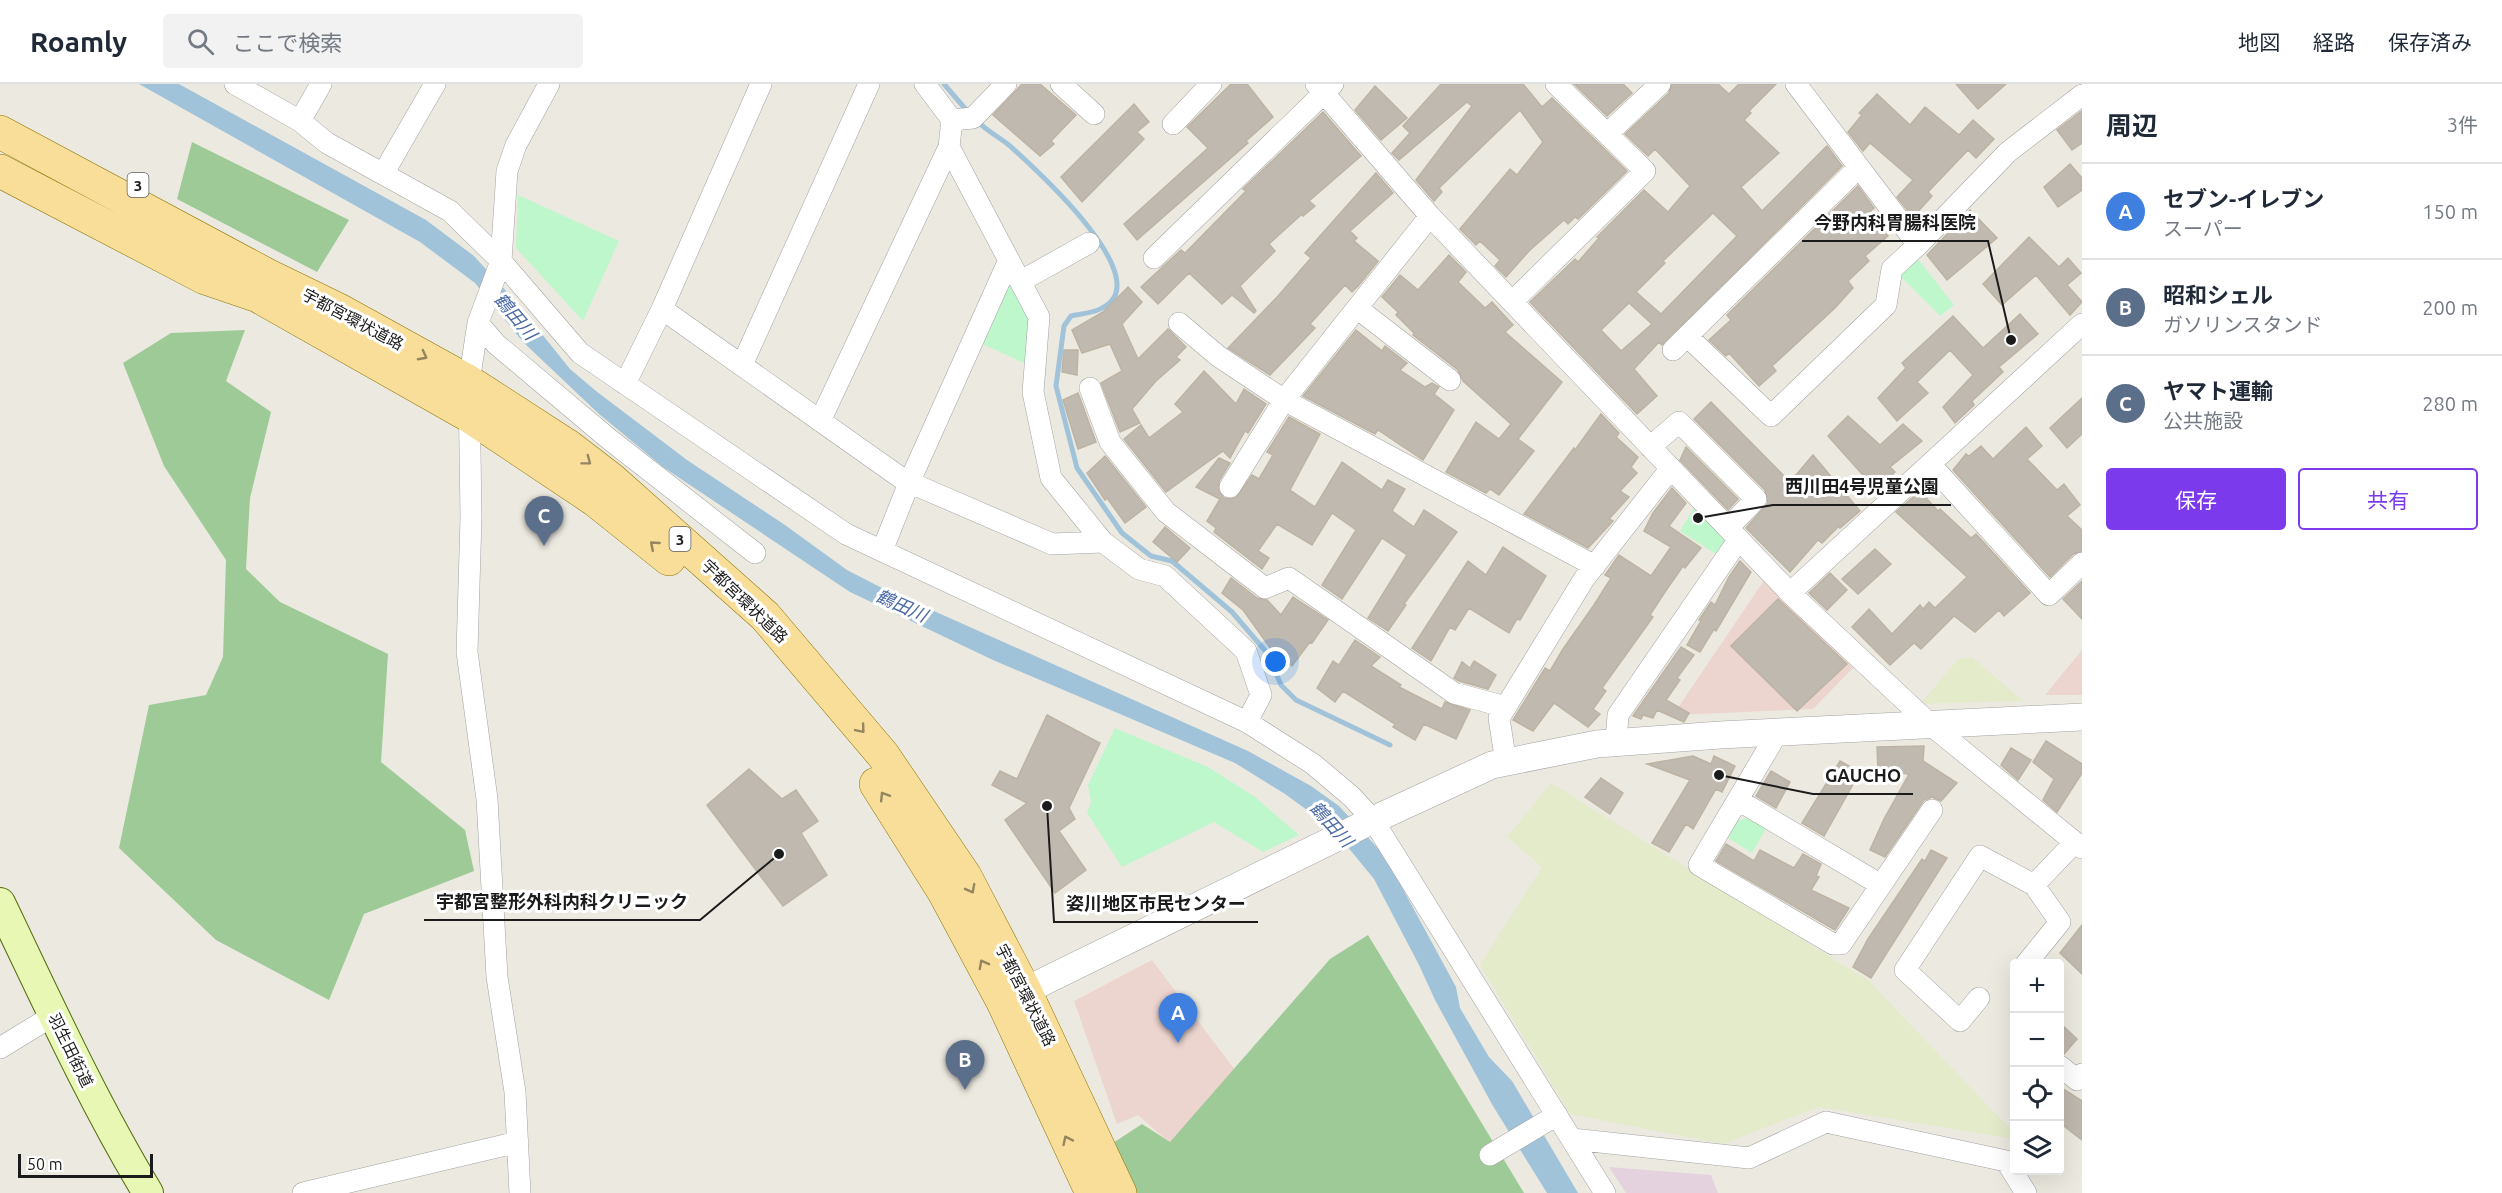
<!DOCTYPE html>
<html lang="ja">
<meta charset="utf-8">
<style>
body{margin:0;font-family:Ubuntu,"Noto Sans JP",sans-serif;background:#f2f2f3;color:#1f2937}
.controls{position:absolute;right:18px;bottom:18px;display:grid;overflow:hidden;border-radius:6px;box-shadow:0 6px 24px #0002}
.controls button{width:54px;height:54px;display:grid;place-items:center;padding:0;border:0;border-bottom:2px solid #e0e1e3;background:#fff;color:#1f2937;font:30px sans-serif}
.scale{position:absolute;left:18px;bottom:15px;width:135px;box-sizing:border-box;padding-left:6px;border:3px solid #1b1b1b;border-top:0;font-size:16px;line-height:21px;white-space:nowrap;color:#1b1b1b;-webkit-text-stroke:4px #fff;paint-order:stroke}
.you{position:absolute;left:1276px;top:578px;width:21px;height:21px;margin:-15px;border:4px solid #fff;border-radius:50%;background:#1a73e8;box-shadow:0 0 0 9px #1a73e833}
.badge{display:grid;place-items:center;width:39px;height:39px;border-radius:50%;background:#7c3aed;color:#fff;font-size:20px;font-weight:700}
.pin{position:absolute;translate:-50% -50px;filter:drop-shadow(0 2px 3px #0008)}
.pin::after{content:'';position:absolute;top:32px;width:21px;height:18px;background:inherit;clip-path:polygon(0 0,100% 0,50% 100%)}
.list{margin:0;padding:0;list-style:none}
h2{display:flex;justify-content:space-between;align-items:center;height:78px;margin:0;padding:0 24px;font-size:26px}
h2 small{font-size:20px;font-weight:400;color:#747a83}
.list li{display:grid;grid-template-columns:39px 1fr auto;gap:18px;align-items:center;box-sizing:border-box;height:96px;padding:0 24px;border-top:2px solid #e0e1e3}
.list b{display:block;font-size:22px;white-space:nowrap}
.list p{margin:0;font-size:20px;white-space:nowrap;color:#747a83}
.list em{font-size:20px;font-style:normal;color:#747a83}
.actions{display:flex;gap:12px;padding:18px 24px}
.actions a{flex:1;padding:14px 0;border:2px solid #7c3aed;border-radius:6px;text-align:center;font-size:21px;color:#7c3aed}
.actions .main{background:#7c3aed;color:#fff}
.icon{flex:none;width:33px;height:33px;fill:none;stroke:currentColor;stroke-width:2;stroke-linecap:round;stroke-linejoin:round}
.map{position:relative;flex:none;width:2082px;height:1109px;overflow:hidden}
header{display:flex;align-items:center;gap:36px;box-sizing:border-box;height:84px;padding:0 30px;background:#fff;border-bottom:2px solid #e0e1e3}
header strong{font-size:28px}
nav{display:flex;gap:33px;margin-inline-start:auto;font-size:21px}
.search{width:420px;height:54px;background:#f2f2f3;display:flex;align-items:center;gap:15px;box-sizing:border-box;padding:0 21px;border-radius:6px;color:#747a83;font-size:22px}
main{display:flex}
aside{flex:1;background:#fff}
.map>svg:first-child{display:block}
.commercial{fill:#edd5cf}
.industrial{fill:#e5d2df}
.farmland{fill:#e4ebcb}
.forest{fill:#9dca96}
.park{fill:#bdf7cb}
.water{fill:#a1c3d9}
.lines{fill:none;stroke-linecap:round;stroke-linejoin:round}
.stream{stroke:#a1c3d9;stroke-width:5}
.building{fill:#c0b9b0;stroke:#bdb3a3;stroke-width:1.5;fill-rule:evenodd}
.minor-casing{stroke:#a2a2a2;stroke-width:22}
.tertiary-casing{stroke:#a2a2a2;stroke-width:28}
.secondary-casing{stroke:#516b08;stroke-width:32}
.primary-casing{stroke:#8c7505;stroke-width:34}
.minor{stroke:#fff;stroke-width:21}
.tertiary{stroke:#fff;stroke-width:27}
.secondary{stroke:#e8f7b4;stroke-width:30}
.primary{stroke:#f8de99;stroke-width:33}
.oneway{stroke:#958660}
.labels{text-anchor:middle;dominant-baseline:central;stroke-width:6;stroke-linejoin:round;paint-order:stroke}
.shield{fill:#fff;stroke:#5f5f5f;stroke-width:1.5}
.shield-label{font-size:15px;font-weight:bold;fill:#1b1b1b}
.street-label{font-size:16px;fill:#1b1b1b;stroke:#fff}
.water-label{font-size:18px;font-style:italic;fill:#4b6aa6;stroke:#fff}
.leader{fill:none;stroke:#1b1b1b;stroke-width:2}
.callout-dot{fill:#1b1b1b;stroke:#fff;stroke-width:2}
.callout-label{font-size:18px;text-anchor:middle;font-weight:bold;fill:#1b1b1b;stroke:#fff;stroke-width:6;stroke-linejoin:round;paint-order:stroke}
</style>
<header>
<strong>Roamly</strong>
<div class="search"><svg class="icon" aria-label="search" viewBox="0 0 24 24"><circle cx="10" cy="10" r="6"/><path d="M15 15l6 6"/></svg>ここで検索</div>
<nav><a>地図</a><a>経路</a><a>保存済み</a></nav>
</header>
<main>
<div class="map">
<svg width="2082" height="1109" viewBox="0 0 2082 1109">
<rect width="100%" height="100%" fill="#eceae0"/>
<path class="commercial" d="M1765,495L1853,584L1813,625L1673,631Z
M2082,566V611H2045Z
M1152,876L1235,986L1170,1059L1138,1031L1117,1040L1074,917Z"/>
<path class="industrial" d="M1609,1083L1711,1091L1718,1109H1626Z"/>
<path class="farmland" d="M1972,573L2023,617L1920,620L1958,575Z
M1551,699L1869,897L2014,1049V1055L1818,1023L1723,1060L1570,1030L1480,881L1542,783L1507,753Z"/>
<path class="forest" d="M192,58L349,136L317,188L177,115Z
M245,246L226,297L271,328L250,414L246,485L280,518L388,570L381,678L465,746L474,787L364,830L329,916L216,856L119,764L149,621L206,611L223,573L226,476L164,382L123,279L171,249Z
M1368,851L1524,1109H1137L1113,1059L1142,1040L1170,1058L1330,875Z"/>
<path class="park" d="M518,111L619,157L583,237L516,164Z
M1914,170L1954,221L1940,232L1896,188Z
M1016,201L1036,235L1033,283L978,258L1002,205Z
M1696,421L1724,448L1725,458L1716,470L1680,447Z
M1115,644L1208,683L1255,713L1299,751L1263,768L1214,738L1122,783L1087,729L1091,718L1088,701Z
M1746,734L1766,744L1752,769L1727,753L1734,738Z"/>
<path class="water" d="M139,0H179L426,136L474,172L517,219L570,285L596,307L687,376L785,441L847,486L880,503L1248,667L1311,702L1339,722L1385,772L1456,903L1460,924L1489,973L1512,997L1578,1109H1547L1493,1022L1435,916L1419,881L1374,795L1333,745L1285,710L1235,679L993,576L850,508L663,383L599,330L523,258L475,199L420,158Z"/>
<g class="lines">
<path class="stream" d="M944,0L968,28
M977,37C987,47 999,53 1010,62C1033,83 1160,196 1102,224C1094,229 1080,230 1071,232L1064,242L1056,302L1077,384L1122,449L1151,472L1172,477L1232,528L1268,570L1281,601L1296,616L1390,661"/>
</g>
<path class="building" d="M1022,0H1040L1076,31L1051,57L1054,60L1040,72L993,31Z
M1231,0H1247L1273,33L1246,57L1248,59L1137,156L1124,140L1208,64L1187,43Z
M1441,0H1523L1542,23L1552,14L1627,87L1578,135L1575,133L1568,140L1564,136L1529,167L1506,193L1495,182L1500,176L1480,157L1476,161L1460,145L1510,85L1517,91L1543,58L1520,26L1439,104L1442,108L1434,117L1416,96L1472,22L1467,18L1399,76L1392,69L1410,49L1403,42Z
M1574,0H1623L1632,9L1607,32Z
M1672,0H1718L1729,10L1739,0H1776L1749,27L1751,29L1744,36L1779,69L1741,103L1762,127L1827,62L1842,82L1662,261L1659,258L1634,285L1657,312L1637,330L1530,218L1575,175L1578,178L1599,154L1597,153L1644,106L1668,128L1690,102L1655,65L1648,72L1625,50L1669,9ZM1713,129L1737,152L1661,230L1636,208L1665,179L1663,177ZM1629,219L1652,240L1621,267L1601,246Z
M1956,0H2006L1978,25Z
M1375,2L1407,34L1381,56L1355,26Z
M1877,10L1910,41L1925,23L1959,51L1973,36L1994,55L1976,74L1968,66L1928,108L1932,112L1913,133L1897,113L1913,96L1870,59L1863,67L1848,48L1862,31L1859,29Z
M1134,20L1149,38L1137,48L1144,55L1082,118L1061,93Z
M2082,27V59L2072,66L2057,46Z
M1323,28L1361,72L1309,117L1315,122L1303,132L1302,130L1269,160L1275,167L1240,202L1256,227L1254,229L1232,211L1222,220L1189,189L1158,220L1141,203L1181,166L1185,169L1246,107L1243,105Z
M2070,80L2082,94V106L2058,123L2044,103Z
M1376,89L1393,109L1350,147L1357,154L1354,157L1378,177L1359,201L1352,208L1345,201L1310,240L1315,244L1270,291L1228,264L1278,212L1311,174L1305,169Z
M1858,102L1874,124L1868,129L1888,152L1865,172L1869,177L1848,197L1853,204L1835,224L1772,282L1776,287L1759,302L1729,269L1726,272L1709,256L1731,236L1727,231Z
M1970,126L1997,154L1947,196L1927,171Z
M2029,153L2059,183L2068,174L2081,189L2067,201L2082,218L2070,231L2036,191L2002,221L1983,200Z
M1449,171L1466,188L1458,198L1485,224L1492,218L1513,241L1505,248L1562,298L1518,355L1534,367L1499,411L1490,405L1486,409L1446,388L1476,338L1499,355L1511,340L1463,297L1458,286L1413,251L1414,249L1396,231L1398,228L1382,213L1400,191L1418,206Z
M1128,203L1142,218L1122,240L1138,275L1168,245L1186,263L1176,273L1180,276L1156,297L1132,325L1140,339L1120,348L1101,299L1122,287L1110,260L1082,269L1072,246L1103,228Z
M2020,230L2038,250L1999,283L2003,288L1972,317L1974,321L1955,339L1943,323L1973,291L1950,266L1917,298L1928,309L1897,337L1878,314L1906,284L1902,279L1953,232L1983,264Z
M1356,246L1382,267L1385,262L1407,279L1400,286L1425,303L1432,299L1439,303L1434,310L1454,326L1423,376L1378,346L1375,350L1303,312Z
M1064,266H1078L1077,291L1062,288Z
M1204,287L1236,320L1244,305L1266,320L1248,349L1245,347L1230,374L1223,367L1166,408L1124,355L1141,341L1149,354L1183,328L1175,320Z
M1078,309L1096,358L1078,365L1063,316Z
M2082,314V350L2067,364L2050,344Z
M1711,318L1790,398L1813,371L1860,427L1840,444L1839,442L1822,459L1818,456L1790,488L1746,444L1768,419L1765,406L1694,335Z
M1601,330L1619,349L1616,353L1638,373L1631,383L1637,389L1620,407L1629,413L1609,435L1613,437L1588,464L1524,430L1574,364L1575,366Z
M1848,332L1880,361L1903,340L1922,357L1890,383L1895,388L1885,397L1890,400L1879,409L1828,352Z
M1289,333L1320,350L1290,406L1315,423L1342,378L1382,406L1388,396L1405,405L1392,427L1414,443L1424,426L1457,448L1404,520L1406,521L1388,547L1368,534L1407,471L1382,454L1342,515L1322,501L1356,446L1332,429L1312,461L1277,440L1258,467L1269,474L1262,485L1214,448L1216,444L1207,437L1220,415L1196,403L1219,374L1230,379L1219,397V408L1224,414H1236L1252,391L1259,395L1273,371L1267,368Z
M2026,343L2042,362L2027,375L2057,406L2064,400L2080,421L2067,432L2082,446V467L2073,470L2050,493L1953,386L1966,370L1969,372L1981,362L1993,375Z
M1686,363L1738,415L1728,426L1680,376Z
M1105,372L1146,423L1125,439L1107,414L1105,416L1087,389Z
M1672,404L1686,419L1669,442L1701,464L1685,484L1683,482L1665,508L1650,531L1653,533L1602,604L1606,607L1593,625L1600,630L1588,643L1554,619L1533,647L1513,636L1545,584L1550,587L1563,565L1594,521L1611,494L1605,491L1619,471L1651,492L1671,463L1644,447L1653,429Z
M1920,407L1938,427L1940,425L1971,454L1976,450L2030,509L2004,532L1999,526L1975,548L1954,532L1921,565L1914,559L1890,581L1852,543L1869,525L1892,550L1920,521L1923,525L1929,518L1935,524L1967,493L1896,428Z
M1165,443L1190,464L1177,478L1153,458Z
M1503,463L1546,492L1520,536L1517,535L1509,549L1469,524L1455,546L1450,543L1431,577L1412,564L1468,477L1486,491Z
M1875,465L1891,480L1858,510L1842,495Z
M1740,477L1751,488L1716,547L1714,545L1700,568L1687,561L1701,537L1699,536L1711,518L1715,521L1729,493Z
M1830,489L1847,506L1827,526L1809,509Z
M1231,494L1257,514L1267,516L1281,531L1293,513L1328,536L1312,559L1310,558L1292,582L1271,565L1243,526L1222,509Z
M2082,497V535L2063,515Z
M1778,515L1847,580L1797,627L1731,562Z
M1355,556L1380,573L1371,582L1401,601L1399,603L1442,625L1445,618L1470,626L1456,655L1424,640L1415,656L1393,643L1395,640L1343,607L1335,618L1317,604L1333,577L1339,581Z
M1681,563L1694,571L1677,594L1680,596L1666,616L1689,629L1684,638L1657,626L1653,634L1643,631L1641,635L1633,632Z
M1474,577L1496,591L1488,605L1459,597L1454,594L1462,578L1470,584Z
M1047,631L1100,659L1069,724L1075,735L1059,747L1086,786L1055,809L1005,736L1027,719L992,701L1000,687L1017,695Z
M2046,657L2082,680V689L2057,728L2043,716L2054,695L2033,678Z
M1924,662L1923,677L1957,699L1941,717L1932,713L1924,716L1885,773L1870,766L1884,735L1909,690L1878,687L1877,663Z
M2011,664L2031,676L2018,696L2001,681Z
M1693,672L1711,680L1714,672L1735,682L1722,708L1716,705L1693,745L1686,740L1669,768L1652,759L1690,696L1647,680Z
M1840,677L1860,688L1824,752L1802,739Z
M749,685L782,715L796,706L818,737L801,749L827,791L783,822L707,721Z
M1771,687L1790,698L1776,724L1756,712Z
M1601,694L1623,709L1610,730L1585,713Z
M1726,760L1754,777L1760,766L1794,784L1803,770L1821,780L1816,792L1819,793L1811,806L1849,824L1835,846L1716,777Z
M1931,766L1947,774L1871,894L1853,883L1868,855L1922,775L1925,777Z
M2082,841V890L2060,869Z
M2060,939L2077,955L2064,970H2060Z
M2060,1003L2082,1017V1056L2060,1039Z"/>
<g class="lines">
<g class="minor-casing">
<path id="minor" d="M235,0L300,37L327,59L450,127L501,177L580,269L846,450L1247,638L1313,680L1352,713L1373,736L1605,1109
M1061,0L1094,30
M1316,0L1430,132L1790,509L1932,642L2082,764
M1796,0L1918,161L2008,68L2082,11
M952,36L973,34L1006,0
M300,37L321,0
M1173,40L1211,0
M1607,50L1660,0
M949,63L1039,233L1033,308L1051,394L1103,458L1139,485L1165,492L1246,567L1261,611L1247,638
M383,90L435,0
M1154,174L1333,0
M1021,197L1089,159
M1512,218L1645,87L1556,0
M1357,224L1450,296
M662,225L904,396L1052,460L1103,458
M478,239L496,260L609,355L755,469
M1179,239L1218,272L1284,316L1595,482
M1688,253L1771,332L1886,221L1892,185L1918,161
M1673,266L1859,83
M742,281L869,0
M625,300L662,225L761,0
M1090,304L1110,358L1166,428L1265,504L1289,494L1454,609L1506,623
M820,337L949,63L952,36L925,0
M1650,363L1679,338L1756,415L1728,444
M1930,380L2049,511L2082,479
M1230,403L1284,316L1430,132
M882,467L909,399L1009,176
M1790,509L2082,240
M1778,648L1699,781L1833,860H1841L1932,726
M1616,658L1618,631L1739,455
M1506,679L1499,634L1584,495L1671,384
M1738,716L1881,801
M2026,880L2060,838L2034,801
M1979,914L1960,937L1905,886L1980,772L2034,801L2075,758
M0,964L54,931
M2060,982L2077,996L2082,990
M1572,1055L1749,1074L1826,1038L2006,1077L2026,1109
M1490,1071L1557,1031
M303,1109L518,1058
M520,1109L515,1008L497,893L487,715L467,568L471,434L469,298L478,239L501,177L507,87L516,61L549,0"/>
</g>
<g class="tertiary-casing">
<path id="tertiary" d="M1006,916L1373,736L1492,681L1597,660L1720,651L2082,633"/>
</g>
<g class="secondary-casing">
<path id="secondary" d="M0,819C47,917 92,1016 148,1109"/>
</g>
<g class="primary-casing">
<path id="primary" d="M0,48L267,191L337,225L469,298L568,362L611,395L765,532L883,671L965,792L1025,907L1120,1109
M0,87L205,194L255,211
M235,199L468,331L595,416L669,475
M876,700L944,808L1003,918L1092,1109"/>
</g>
<use href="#minor" class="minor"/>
<use href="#tertiary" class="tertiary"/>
<use href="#secondary" class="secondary"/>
<use href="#primary" class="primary"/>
</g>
<defs><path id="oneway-chevron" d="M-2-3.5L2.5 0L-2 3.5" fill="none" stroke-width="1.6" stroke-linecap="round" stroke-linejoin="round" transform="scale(1.5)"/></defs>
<g class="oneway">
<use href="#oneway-chevron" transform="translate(423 272) rotate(28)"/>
<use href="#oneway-chevron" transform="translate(587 377) rotate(37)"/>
<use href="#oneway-chevron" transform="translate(654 461) rotate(-139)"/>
<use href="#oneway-chevron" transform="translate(861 645) rotate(50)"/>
<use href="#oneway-chevron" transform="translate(884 712) rotate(-122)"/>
<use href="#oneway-chevron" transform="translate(971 805) rotate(62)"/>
<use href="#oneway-chevron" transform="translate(983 880) rotate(-118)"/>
<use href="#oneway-chevron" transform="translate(1067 1056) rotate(-115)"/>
</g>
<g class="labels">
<g class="shield">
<rect x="127.5" y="89" width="21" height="24" rx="4.5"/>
<rect x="669.5" y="443" width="21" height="24" rx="4.5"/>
</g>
<g class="shield-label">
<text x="138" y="101">3</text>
<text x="680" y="455">3</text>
</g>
<g class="street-label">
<text transform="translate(353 235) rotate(28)">宇都宮環状道路</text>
<text transform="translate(745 517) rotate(44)">宇都宮環状道路</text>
<text transform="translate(1026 911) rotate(63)">宇都宮環状道路</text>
<text transform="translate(71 966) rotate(64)">羽生田街道</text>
</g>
<g class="water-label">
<text transform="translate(516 232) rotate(50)">鶴田川</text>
<text transform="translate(902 521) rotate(24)">鶴田川</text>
<text transform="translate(1332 740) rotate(48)">鶴田川</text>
</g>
</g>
<path class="leader" d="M2011 256L1988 157H1802M1698 434L1773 421H1951M1719 691L1813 710H1913M779 770L700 836H424M1047 722L1054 838H1258"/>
<g class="callout-dot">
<circle cx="2011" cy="256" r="6"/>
<circle cx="1698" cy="434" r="6"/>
<circle cx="1719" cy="691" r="6"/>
<circle cx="779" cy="770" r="6"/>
<circle cx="1047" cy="722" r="6"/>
</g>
<g class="callout-label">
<text x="1895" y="145">今野内科胃腸科医院</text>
<text x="1862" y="409">西川田4号児童公園</text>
<text x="1863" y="698">GAUCHO</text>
<text x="562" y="824">宇都宮整形外科内科クリニック</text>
<text x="1156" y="826">姿川地区市民センター</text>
</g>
</svg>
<div class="controls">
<button>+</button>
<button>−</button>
<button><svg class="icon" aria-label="locate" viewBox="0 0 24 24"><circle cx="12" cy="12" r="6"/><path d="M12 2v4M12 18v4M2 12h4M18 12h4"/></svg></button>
<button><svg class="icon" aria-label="layers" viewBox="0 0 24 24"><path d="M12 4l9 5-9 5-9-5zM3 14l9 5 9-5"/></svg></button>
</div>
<div class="scale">50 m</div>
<div class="you"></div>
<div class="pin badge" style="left:1178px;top:959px;background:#3f7fe0">A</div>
<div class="pin badge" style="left:965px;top:1006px;background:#5c6f8a">B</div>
<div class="pin badge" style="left:544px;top:462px;background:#5c6f8a">C</div>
</div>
<aside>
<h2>周辺<small>3件</small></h2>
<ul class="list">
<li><span class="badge" style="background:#3f7fe0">A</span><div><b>セブン-イレブン</b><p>スーパー</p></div><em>150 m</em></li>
<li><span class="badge" style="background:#5c6f8a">B</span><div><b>昭和シェル</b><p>ガソリンスタンド</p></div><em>200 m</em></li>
<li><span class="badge" style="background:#5c6f8a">C</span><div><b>ヤマト運輸</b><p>公共施設</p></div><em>280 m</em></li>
</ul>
<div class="actions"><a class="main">保存</a><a>共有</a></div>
</aside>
</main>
